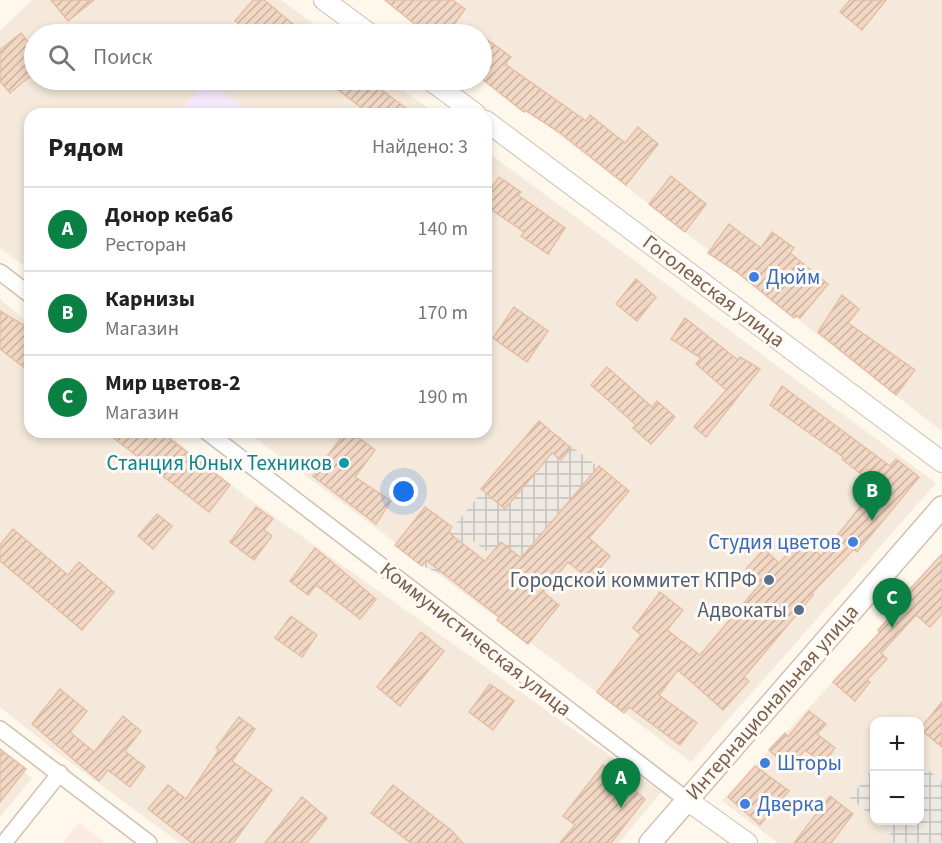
<!DOCTYPE html>
<html lang="ru">
<meta charset="utf-8">
<style>
body{margin:0;font-family:"Source Sans 3",sans-serif;background:#f2f2f2;color:#222}
.controls{position:absolute;right:18px;bottom:18px;display:grid;overflow:hidden;border-radius:12px;box-shadow:0 3px 9px #0003}
.controls button{width:54px;height:54px;display:grid;place-items:center;padding:0;border:0;border-bottom:2px solid #e0e0e0;background:#fff;color:#222;font:30px sans-serif}
.you{position:absolute;left:404px;top:492px;width:21px;height:21px;margin:-15px;border:4px solid #fff;border-radius:50%;background:#1a73e8;box-shadow:0 0 0 9px #1a73e833}
.badge{display:grid;place-items:center;width:39px;height:39px;border-radius:50%;background:#0b8043;color:#fff;font-size:20px;font-weight:700}
.pin{position:absolute;translate:-50% -50px;filter:drop-shadow(0 2px 3px #0008)}
.pin::after{content:'';position:absolute;top:32px;width:21px;height:18px;background:inherit;clip-path:polygon(0 0,100% 0,50% 100%)}
.list{margin:0;padding:0;list-style:none}
h2{display:flex;justify-content:space-between;align-items:center;height:78px;margin:0;padding:0 24px;font-size:26px}
h2 small{font-size:20px;font-weight:400;color:#767676}
.list li{display:grid;grid-template-columns:39px 1fr auto;gap:18px;align-items:center;box-sizing:border-box;height:84px;padding:0 24px;border-top:2px solid #e0e0e0}
.list b{display:block;font-size:22px;white-space:nowrap}
.list p{margin:0;font-size:20px;white-space:nowrap;color:#767676}
.list em{font-size:20px;font-style:normal;color:#767676}
.icon{flex:none;width:33px;height:33px;fill:none;stroke:currentColor;stroke-width:2;stroke-linecap:round;stroke-linejoin:round}
.map{position:relative;flex:none;width:942px;height:843px;overflow:hidden}
.search{position:absolute;background:#fff;box-shadow:0 3px 9px #0003;left:24px;top:24px;width:468px;height:66px;display:flex;align-items:center;gap:15px;box-sizing:border-box;padding:0 21px;border-radius:33px;color:#767676;font-size:22px}
.panel{position:absolute;background:#fff;box-shadow:0 3px 9px #0003;left:24px;top:108px;width:468px;height:330px;border-radius:18px}
.map>svg:first-child{display:block}
.residential{fill:#f4e9da;fill-rule:evenodd}
.commercial{fill:#fce9e0}
.industrial{fill:url(#industrial-grid)}
.education{fill:#f4e8fa}
.building{fill:url(#building-hatch);stroke:#e5bfa4;stroke-width:1.5}
.lines{fill:none;stroke-linecap:round;stroke-linejoin:round}
.minor-casing{stroke:#d0bfb0;stroke-width:18}
.tertiary-casing{stroke:#d0bfb0;stroke-width:22}
.secondary-casing{stroke:#d3c0ae;stroke-width:24}
.minor{stroke:#fff;stroke-width:15}
.tertiary{stroke:#fff;stroke-width:20}
.secondary{stroke:#fff;stroke-width:21}
.shop-dot{fill:#3f7fe0;stroke:#fffaf3;stroke-width:2}
.culture-dot{fill:#0f9aa8;stroke:#fffaf3;stroke-width:2}
.service-dot{fill:#5c6f8a;stroke:#fffaf3;stroke-width:2}
.labels{text-anchor:middle;dominant-baseline:central;stroke-width:6;stroke-linejoin:round;paint-order:stroke}
.shop-label{font-size:21px;fill:#366cbe;stroke:#fffaf3;text-anchor:start}
.street-label{font-size:21px;fill:#795e4e;stroke:#fffaf3}
.culture-label{font-size:21px;fill:#0d838f;stroke:#fffaf3;text-anchor:end}
.service-label{font-size:21px;fill:#4e5e75;stroke:#fffaf3;text-anchor:end}
</style>
<div class="map">
<svg width="942" height="843" viewBox="0 0 942 843">
<defs>
<pattern id="industrial-grid" width="8" height="8" patternUnits="userSpaceOnUse" patternTransform="scale(1.5)"><rect width="8" height="8" fill="#efe9e4"/><path d="M0 4h8M4 0v8" fill="none" stroke="#c6c0bb"/></pattern>
<pattern id="building-hatch" width="6" height="6" patternUnits="userSpaceOnUse" patternTransform="scale(1.5)"><rect width="6" height="6" fill="#f2d8c4"/><path d="M-1 1l2-2M0 6l6-6M5 7l2-2" fill="none" stroke="#c9b2a1"/></pattern>
</defs>
<rect width="100%" height="100%" fill="#fdf7ec"/>
<path class="residential" d="M32,0H281L328,34H34V80H389L436,114H30V270L0,248V31Z
M384,0H942V431L482,75V34H429Z
M486,151L936,483L691,762L247,432H486Z
M0,299L30,324V432H165L245,496L661,792L619,843H180L59,754L0,707Z
M942,565V843H778L722,801ZM874,722H920V820H874Z
M0,753L32,778L0,817Z"/>
<path class="commercial" d="M79,823L105,843H62Z"/>
<path class="industrial" d="M539,421L629,491L589,538L610,556L589,580L568,562L551,582L501,542L491,554L467,537L439,573L422,566Z
M920,763L942,781V840L940,843H883L892,832L878,821L920,820Z
M874,767V818L850,798Z"/>
<path class="education" d="M205,80H208L253,114H179Z"/>
<path class="building" d="M51,0H94L68,21Z
M253,0H264L305,34H251L235,21Z
M385,0H452L465,9L447,34H427Z
M850,0H886L862,30L840,12Z
M21,33L34,49V73L10,93L0,81V50Z
M482,36L511,57L505,64L586,121L590,115L625,143L638,127L658,144L626,185L559,132L525,110L524,112L482,79Z
M325,80H368L414,114H370Z
M671,176L706,204L685,232L649,204Z
M499,177L521,192L518,195L565,228L548,254L521,236L524,232L486,206V196Z
M729,224L761,248L772,232L794,248L790,253L828,284L800,318L796,315L794,318L738,273L708,253Z
M636,279L656,297L637,321L616,304Z
M842,295L859,309L848,323L915,370L896,395L818,332Z
M514,307L548,331L527,362L493,338Z
M0,311L30,329V372L0,349Z
M685,318L738,360L740,357L760,369L706,437L694,427L726,390L696,364L701,358L671,339Z
M607,367L652,407L657,401L675,417L651,444L633,428L636,425L591,385Z
M782,386L890,466L896,459L919,477L857,552L854,549L812,593L813,595L744,677L749,681L723,710L678,670L659,695L697,723L680,745L629,707L624,713L597,692L641,635L633,628L660,592L683,610L667,630L700,655L761,583L746,569L764,549L779,563L802,538L821,556L875,488V485L842,459L843,457L770,405Z
M539,421L571,448L561,460L552,453L505,509L481,489Z
M106,432H161L230,485L209,512Z
M345,432H351L375,450L355,477L391,501L376,524L313,476Z
M599,466L629,491L589,538L610,556L590,580L568,562L543,592L559,605L528,644L497,620L499,617L426,560L422,566L395,545L425,507L452,527L448,532L485,561L501,542L521,558Z
M256,507L273,519L264,530L272,536L254,560L230,542Z
M157,514L172,526L153,549L138,536Z
M13,529L68,575L79,562L114,592L82,630L0,561V545Z
M315,548L376,599L360,619L316,585L308,595L290,581Z
M942,554V614L930,627L916,615L881,653L887,659L867,680L870,682L855,701L833,682L880,632L878,630L903,603L900,600Z
M291,616L317,635L302,657L275,638Z
M421,632L444,651L400,706L377,687Z
M490,684L514,701L493,730L469,712Z
M60,689L87,711L70,732L94,752L123,716L141,731L125,751L145,767L130,787L108,770L99,781L32,724Z
M942,702V747L920,729Z
M809,711L826,724L817,734L835,748L823,764L805,750L789,768L769,750L785,733L788,737Z
M239,717L255,729L232,761L272,790L233,843H192L148,809L168,785L186,799L219,750L216,748Z
M0,749L26,769L0,802Z
M603,765L645,799L611,843H560L575,825L563,816Z
M755,766L789,791L760,825L728,797Z
M393,785L452,831L463,843H411L371,813Z
M830,796L853,814L831,843H794Z
M302,797L327,818L307,843H265Z"/>
<g class="lines">
<g class="minor-casing">
<path id="minor" d="M0,272L30,295
M207,432L687,800
M0,729L149,843
M4,843L60,773"/>
</g>
<g class="tertiary-casing">
<path id="tertiary" d="M324,0L370,34
M430,80L476,114
M486,121L942,462
M687,800L747,843"/>
</g>
<g class="secondary-casing">
<path id="secondary" d="M650,843L942,507"/>
</g>
<use href="#minor" class="minor"/>
<use href="#tertiary" class="tertiary"/>
<use href="#secondary" class="secondary"/>
</g>
<g class="shop-dot">
<circle cx="754" cy="277" r="6"/>
<circle cx="853" cy="542" r="6"/>
<circle cx="765" cy="763" r="6"/>
<circle cx="745" cy="804" r="6"/>
</g>
<circle class="culture-dot" cx="344" cy="463" r="6"/>
<g class="service-dot">
<circle cx="769" cy="580" r="6"/>
<circle cx="799" cy="610" r="6"/>
</g>
<g class="labels">
<g class="shop-label">
<text x="766" y="277">Дюйм</text>
<text x="841" y="542" text-anchor="end">Студия цветов</text>
<text x="777" y="763">Шторы</text>
<text x="757" y="804">Дверка</text>
</g>
<g class="street-label">
<text transform="translate(714 291) rotate(37)">Гоголевская улица</text>
<text transform="translate(476 639) rotate(38)">Коммунистическая улица</text>
<text transform="translate(772 702) rotate(-49)">Интернациональная улица</text>
</g>
<g class="culture-label">
<text x="332" y="463">Станция Юных Техников</text>
</g>
<g class="service-label">
<text x="757" y="580">Городской коммитет КПРФ</text>
<text x="787" y="610">Адвокаты</text>
</g>
</g>
</svg>
<div class="controls">
<button>+</button>
<button>−</button>
</div>
<div class="you"></div>
<div class="pin badge" style="left:621px;top:808px">A</div>
<div class="pin badge" style="left:872px;top:521px">B</div>
<div class="pin badge" style="left:892px;top:628px">C</div>
<div class="search"><svg class="icon" aria-label="search" viewBox="0 0 24 24"><circle cx="10" cy="10" r="6"/><path d="M15 15l6 6"/></svg>Поиск</div>
<section class="panel">
<h2>Рядом<small>Найдено: 3</small></h2>
<ul class="list">
<li><span class="badge">A</span><div><b>Донор кебаб</b><p>Ресторан</p></div><em>140 m</em></li>
<li><span class="badge">B</span><div><b>Карнизы</b><p>Магазин</p></div><em>170 m</em></li>
<li><span class="badge">C</span><div><b>Мир цветов-2</b><p>Магазин</p></div><em>190 m</em></li>
</ul>
</section>
</div>
